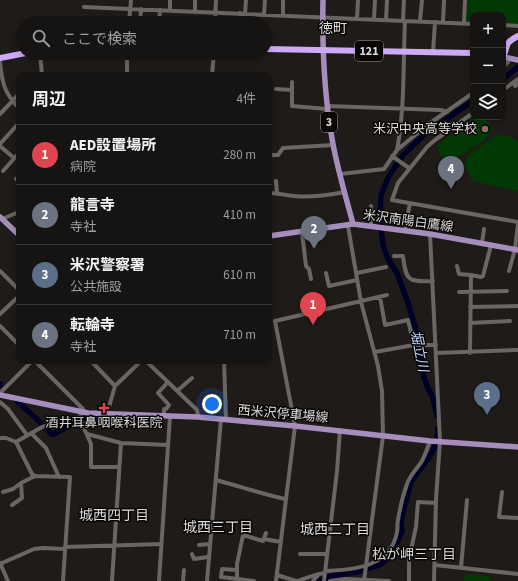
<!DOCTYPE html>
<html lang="ja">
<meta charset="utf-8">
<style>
body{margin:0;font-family:"Source Sans 3","Noto Sans JP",sans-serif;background:#232121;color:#f1f3f6}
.controls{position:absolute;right:12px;top:12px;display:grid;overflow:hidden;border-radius:8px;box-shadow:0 2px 6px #0003}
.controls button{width:36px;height:36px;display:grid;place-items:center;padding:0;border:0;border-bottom:1px solid #353333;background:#161413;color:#f1f3f6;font:20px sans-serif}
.you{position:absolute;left:212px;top:404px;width:14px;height:14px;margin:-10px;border:3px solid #fff;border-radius:50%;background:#1a73e8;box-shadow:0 0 0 6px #1a73e833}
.badge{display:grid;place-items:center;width:26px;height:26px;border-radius:50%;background:#2563eb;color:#fff;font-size:13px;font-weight:700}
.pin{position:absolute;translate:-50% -33px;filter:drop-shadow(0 1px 2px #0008)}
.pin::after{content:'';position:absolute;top:21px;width:14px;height:12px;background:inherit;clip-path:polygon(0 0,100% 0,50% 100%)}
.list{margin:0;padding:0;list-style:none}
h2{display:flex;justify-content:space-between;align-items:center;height:52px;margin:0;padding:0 16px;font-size:17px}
h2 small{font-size:13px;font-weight:400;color:#9e9ea0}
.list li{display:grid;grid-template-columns:26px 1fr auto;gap:12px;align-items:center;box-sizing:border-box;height:60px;padding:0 16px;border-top:1px solid #353333}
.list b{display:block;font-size:15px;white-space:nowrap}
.list p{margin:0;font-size:13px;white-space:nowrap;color:#9e9ea0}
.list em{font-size:13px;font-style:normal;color:#9e9ea0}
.icon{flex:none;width:22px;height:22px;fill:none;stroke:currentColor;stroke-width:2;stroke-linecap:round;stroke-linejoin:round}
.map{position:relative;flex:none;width:518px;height:581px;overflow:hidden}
.search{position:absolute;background:#161413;box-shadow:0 2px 6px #0003;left:16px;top:16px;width:256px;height:44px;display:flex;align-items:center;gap:10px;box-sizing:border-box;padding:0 14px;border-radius:22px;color:#9e9ea0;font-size:15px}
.panel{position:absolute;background:#161413;box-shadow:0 2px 6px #0003;left:16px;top:72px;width:256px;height:292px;border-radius:8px}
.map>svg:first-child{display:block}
.green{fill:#003903}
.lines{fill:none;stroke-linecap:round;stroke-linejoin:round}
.river{stroke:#000026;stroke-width:5.5}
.minor{stroke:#696663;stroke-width:4}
.major{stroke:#a68ebc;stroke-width:5.5}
.highway{stroke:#cea9f8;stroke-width:6}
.education-dot{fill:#8d6e63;stroke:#070605;stroke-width:1.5}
.health-dot{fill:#e0444e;stroke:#070605;stroke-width:1.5}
.labels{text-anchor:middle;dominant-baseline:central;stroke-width:3;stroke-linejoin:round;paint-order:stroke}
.shield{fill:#070605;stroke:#9c9a99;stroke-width:1}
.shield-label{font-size:12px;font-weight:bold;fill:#dcdad8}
.poi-label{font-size:13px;fill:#dcdad8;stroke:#070605;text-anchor:end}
.street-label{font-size:13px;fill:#dcdad8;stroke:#070605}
.neighbourhood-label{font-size:14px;fill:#dcdad8;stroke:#070605}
.water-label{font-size:14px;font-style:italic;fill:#c1d4f8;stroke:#070605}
</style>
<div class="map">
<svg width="518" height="581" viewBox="0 0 518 581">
<rect width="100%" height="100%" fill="#1e1b19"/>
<path class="green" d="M467,0H518V24L503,23V15H473V22H466Z
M474,117C483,117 490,120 491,130L487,138L454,160C443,162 436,153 439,143Z
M497,135C504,135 513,136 518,142V191L473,181L466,168V161L468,155Z
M465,574L488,576L492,581H463Z"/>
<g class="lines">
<path class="river" d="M503,79L518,67
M0,384V385
M16,400L43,425L51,434H54L83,418L104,417
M437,416L433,398L427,386L421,368L416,330L408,303L397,273L387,257L383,245L380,222L381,195L389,176L403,155L424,135L473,101
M318,581L332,576L361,571L380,565L392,555L402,531L401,520L411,482L430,456L435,446L438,434V428"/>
<path class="minor" d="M84,7L473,24
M170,10V0
M195,11V0
M240,13V23
M245,14L246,0
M264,15L265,0
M283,16V0
M357,19L358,0
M374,19L375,0
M386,20L387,0
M403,21L404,0
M420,21L422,0
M443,22L444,0
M129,23L131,0
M140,23L141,9
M159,23L160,10
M215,23L216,0
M464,23L465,0
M503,25L518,26
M433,52L435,22
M40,53L42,75
M0,62C2,82 4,93 19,108
M503,67L508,62L509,58
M127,75V53
M212,75L214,53
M292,82V106L327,109
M515,86L518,84
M276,89L292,90
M503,90L518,79
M327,106L441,110L447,112
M473,113L435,140L427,147L398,183L392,200L518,222
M0,114L19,94
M0,144L19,123
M0,146L14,158
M397,150C405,109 403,63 405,21
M271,155H278L283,148L333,145
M392,156L409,168
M3,171L19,153
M340,174L384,169L397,150L426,126L473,93
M16,179L19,177
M276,181L277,193
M269,193C278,193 285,195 294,196C310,198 329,195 345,192
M371,206V226
M2,219L19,212
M348,226L361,302L378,366L382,391L383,436L364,581
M405,230L410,203
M302,232L306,266L309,269L311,279
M430,234L440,441L436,499L434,581
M482,243L484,229
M394,256H403C406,281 408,282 433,281
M457,266L459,274L471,275L481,277L483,276L491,245
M0,271L19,290
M509,271L515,249L518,224
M326,273L329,286L357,280
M357,273L386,267
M459,292L507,291
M380,297L385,325L408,320L414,345
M470,307L518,306
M0,314L19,296
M470,323L510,321
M0,326L19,345
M375,352L414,345H436
M436,353L518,350
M470,353L471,275
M91,361L115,386
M146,361L197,410L198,417
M224,361L226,420
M177,391L192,378
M0,393L32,361
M0,402L8,409L27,435
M107,414L115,386L141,361
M164,416V409H166L169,405L158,393L168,382
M79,417L91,444V467H119
M31,433L46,448L59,477
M87,434L121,443L168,445
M0,438H6L16,442L32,474L35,476L70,477L63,581
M16,442L42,427L79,417L83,412V409L35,361
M216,480C239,486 262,494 285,499
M3,492L13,489L21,483
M502,492L499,517L518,518
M12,505L22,498L21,483L35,476
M243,535L244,525
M264,539L281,542
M199,545L210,544
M65,547L161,544
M192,554L194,559L208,557
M300,554H327
M0,563L8,581
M0,564L34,549L43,548L65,549
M435,565L518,574
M461,568L467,500
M237,570L222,569L221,577L254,581
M325,571C354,570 391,567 397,532C398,528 397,524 398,520C400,508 403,495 407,484C410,475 417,469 422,461C425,455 428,447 430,441
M277,575L296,581
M237,579V564L243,535L263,541L266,533
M112,581L121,443
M159,581L170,416
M183,581L184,570
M207,581L221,419
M276,581L295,426L275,321L387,295
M298,581C307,578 315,574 325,573
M313,581L319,574
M324,581L337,471L340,430
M330,581L345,579L389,581
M409,581V559L416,527L418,502L436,503"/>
<path class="major" d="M323,0C322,48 324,96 333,144C338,171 346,197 353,224
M504,57L518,60
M0,217L19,235
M269,236L353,224L430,234L518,250
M0,395L88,413L198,417L295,426L430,441L518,447"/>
<path class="highway" d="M265,49L473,53
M503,57C509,45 503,44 518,36
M0,58L26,53"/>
</g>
<circle class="education-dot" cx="485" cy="129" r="4"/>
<path class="health-dot" d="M102 402h4v4h4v4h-4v4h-4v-4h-4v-4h4z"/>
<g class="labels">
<g class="shield">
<rect x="355" y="41" width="28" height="20" rx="3"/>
<rect x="321" y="112" width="16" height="20" rx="3"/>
</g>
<g class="shield-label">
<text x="369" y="51">121</text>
<text x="329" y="122">3</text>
</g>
<g class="poi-label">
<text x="477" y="129">米沢中央高等学校</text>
<text x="104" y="423" text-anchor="middle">酒井耳鼻咽喉科医院</text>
</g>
<g class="street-label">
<text transform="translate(408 221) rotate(8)">米沢南陽白鷹線</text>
<text transform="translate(283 414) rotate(5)">西米沢停車場線</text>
</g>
<g class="neighbourhood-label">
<text x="333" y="29">徳町</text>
<text x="114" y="516">城西四丁目</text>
<text x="218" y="528">城西三丁目</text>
<text x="335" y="530">城西二丁目</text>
<text x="414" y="555">松が岬三丁目</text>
</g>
<g class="water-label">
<text transform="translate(419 351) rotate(79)">堀立川</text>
</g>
</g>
</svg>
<div class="controls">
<button>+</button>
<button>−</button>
<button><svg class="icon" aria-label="layers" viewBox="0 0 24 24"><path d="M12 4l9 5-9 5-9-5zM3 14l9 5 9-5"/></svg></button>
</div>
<div class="you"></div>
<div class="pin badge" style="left:313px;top:325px;background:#e0444e">1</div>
<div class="pin badge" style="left:314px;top:249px;background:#6b7280">2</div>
<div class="pin badge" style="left:487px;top:415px;background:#5c6f8a">3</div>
<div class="pin badge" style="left:451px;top:189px;background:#6b7280">4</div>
<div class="search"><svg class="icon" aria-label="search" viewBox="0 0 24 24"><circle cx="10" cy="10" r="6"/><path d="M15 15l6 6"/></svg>ここで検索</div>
<section class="panel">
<h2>周辺<small>4件</small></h2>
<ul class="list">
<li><span class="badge" style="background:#e0444e">1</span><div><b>AED設置場所</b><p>病院</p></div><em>280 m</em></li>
<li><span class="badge" style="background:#6b7280">2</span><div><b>龍言寺</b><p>寺社</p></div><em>410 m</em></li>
<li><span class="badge" style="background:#5c6f8a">3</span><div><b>米沢警察署</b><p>公共施設</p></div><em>610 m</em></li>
<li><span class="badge" style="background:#6b7280">4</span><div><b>転輪寺</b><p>寺社</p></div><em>710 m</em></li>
</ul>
</section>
</div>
